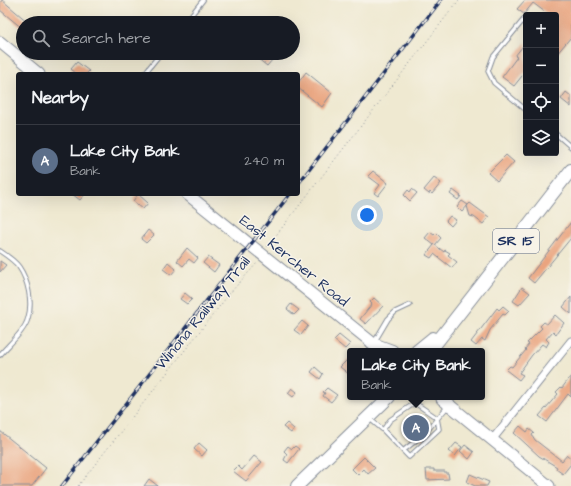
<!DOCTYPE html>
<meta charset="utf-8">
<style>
body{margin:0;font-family:"Architects Daughter",sans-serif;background:#20242c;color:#f1f3f6}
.controls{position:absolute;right:12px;top:12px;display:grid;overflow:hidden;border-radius:4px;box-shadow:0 4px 16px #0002}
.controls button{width:36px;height:36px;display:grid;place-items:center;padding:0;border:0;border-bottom:1px solid #363941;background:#171b24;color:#f1f3f6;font:20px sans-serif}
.you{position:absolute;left:367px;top:215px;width:14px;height:14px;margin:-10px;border:3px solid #fff;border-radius:50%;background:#1a73e8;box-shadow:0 0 0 6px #1a73e833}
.badge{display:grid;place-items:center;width:26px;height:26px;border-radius:50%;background:#2563eb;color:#fff;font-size:13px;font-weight:700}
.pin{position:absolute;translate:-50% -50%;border:2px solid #fff;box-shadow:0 1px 4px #0006}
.popup{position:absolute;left:347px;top:348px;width:138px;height:52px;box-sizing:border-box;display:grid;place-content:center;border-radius:4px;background:#171b24;filter:drop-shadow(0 1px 3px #0005);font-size:13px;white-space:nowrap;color:#9ea1a6}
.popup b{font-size:15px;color:#f1f3f6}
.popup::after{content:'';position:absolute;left:50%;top:100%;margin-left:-8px;border:8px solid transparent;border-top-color:#171b24}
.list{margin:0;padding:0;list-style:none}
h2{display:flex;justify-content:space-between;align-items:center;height:52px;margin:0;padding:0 16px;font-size:17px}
h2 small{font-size:13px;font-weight:400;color:#9ea1a6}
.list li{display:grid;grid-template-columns:26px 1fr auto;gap:12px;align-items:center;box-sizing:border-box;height:72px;padding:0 16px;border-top:1px solid #363941}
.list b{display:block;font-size:15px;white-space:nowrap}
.list p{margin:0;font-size:13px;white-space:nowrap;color:#9ea1a6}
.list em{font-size:13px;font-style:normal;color:#9ea1a6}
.icon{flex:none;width:22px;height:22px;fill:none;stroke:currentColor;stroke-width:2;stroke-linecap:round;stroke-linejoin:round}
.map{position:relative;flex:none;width:571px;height:486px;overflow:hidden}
.search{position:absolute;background:#171b24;box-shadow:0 4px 16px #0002;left:16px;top:16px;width:284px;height:44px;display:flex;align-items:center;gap:10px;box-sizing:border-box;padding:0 14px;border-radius:22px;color:#9ea1a6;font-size:15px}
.panel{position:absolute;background:#171b24;box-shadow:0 4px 16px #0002;left:16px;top:72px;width:284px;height:124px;border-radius:4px}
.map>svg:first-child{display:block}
.building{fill:#eaa47f}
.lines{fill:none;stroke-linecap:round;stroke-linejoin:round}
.lane-casing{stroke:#858c98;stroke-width:5.5}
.street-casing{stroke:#858c98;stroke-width:9}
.secondary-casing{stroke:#858c98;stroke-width:13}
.primary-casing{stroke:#858c98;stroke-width:14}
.path{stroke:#858c98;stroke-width:1;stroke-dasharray:1 3;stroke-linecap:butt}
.lane{stroke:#fff;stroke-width:3.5}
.street{stroke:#fff;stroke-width:7}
.secondary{stroke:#fff;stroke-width:11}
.primary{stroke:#fff;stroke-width:12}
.rail-casing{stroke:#1b2f5e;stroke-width:3.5}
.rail{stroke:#f7f3e8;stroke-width:2;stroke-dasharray:6;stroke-linecap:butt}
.labels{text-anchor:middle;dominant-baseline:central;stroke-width:3;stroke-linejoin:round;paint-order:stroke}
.shield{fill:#f7f3e8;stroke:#5d6a87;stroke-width:1}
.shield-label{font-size:14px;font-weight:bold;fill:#1b2f5e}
.street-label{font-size:15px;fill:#1b2f5e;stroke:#f7f3e8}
</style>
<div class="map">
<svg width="571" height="486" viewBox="0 0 571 486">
<rect width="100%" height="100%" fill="#f7f3e8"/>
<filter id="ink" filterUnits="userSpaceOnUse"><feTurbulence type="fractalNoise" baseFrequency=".025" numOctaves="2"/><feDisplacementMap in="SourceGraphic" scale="8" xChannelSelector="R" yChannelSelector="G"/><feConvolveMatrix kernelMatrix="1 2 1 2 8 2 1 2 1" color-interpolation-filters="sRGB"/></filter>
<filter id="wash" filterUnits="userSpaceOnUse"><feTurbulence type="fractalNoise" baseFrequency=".012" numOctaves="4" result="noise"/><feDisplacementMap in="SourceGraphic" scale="16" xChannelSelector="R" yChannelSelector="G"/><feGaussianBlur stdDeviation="0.9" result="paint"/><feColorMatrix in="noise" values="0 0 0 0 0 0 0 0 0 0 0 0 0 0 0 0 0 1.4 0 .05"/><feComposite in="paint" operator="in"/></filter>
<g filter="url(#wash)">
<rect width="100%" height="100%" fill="#efe9d1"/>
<g id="blocks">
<path class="building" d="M2,0L29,23H23V29L0,10V3Z
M525,0H571V37L556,55V15H549L533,3L524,14L517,9Z
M36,17L43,23H31Z
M526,42V71L514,86L502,77L517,57L515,56Z
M251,53H278L267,66Z
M77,62L89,71L86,74H77L71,69Z
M306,72L332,93L322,107L298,88V83Z
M566,92L571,96V107L561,99Z
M506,155L514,162L497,181L488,173Z
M373,171L388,183L378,196L374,193L380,185L368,176Z
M434,178L441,183L432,194L430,192L429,194L424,190Z
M412,189L417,193L410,201L404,195L408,190L410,192Z
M453,190L461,196L458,200L450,194Z
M72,194H85L80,200Z
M138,194L148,203L143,209L133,201Z
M462,201L468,205L462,212L457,207Z
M470,203L489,217L483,224L474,217L470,216L467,206Z
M450,216L456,220L451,226L446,221Z
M571,222V238L534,283L528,278Z
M148,230L154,235L146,243L141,239Z
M430,232L434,235L436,233L441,238L435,245L444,252L445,250L450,253L448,255L457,262L452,268L434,254L431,258L426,255L434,245L425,238Z
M187,248L198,258L194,263L189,259L183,266L177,261Z
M208,257L219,265L214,272L203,263Z
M0,261L6,265L0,272Z
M168,262L176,269L171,275L163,269Z
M522,287L530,293L519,305L513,301Z
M185,293L192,299L187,304L180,299Z
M571,297V314L563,307Z
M374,298L383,306L366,324L360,319L372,304L370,302Z
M291,304L299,310L294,315L287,309Z
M503,306L509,311L505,315L503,314L490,330L485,341L482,339L476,346L471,342L497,308L499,310Z
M555,315L564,323L556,334L553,331L546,339L549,342L546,347L542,344L532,355L519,373L523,375L519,380L506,370L510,366L512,367L526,350L525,349L529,344L527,343L542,328L540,326L544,322L547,324Z
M302,321L308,326L301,335L294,330Z
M339,335L350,344L345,349L334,340Z
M350,357V375L340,367Z
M315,367L323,374L320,379L311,372Z
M571,376V397L568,394L547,422L539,416L558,394L556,392L561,387L562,388Z
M292,388L297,392L293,397L288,393Z
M327,388L337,395L331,402L323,396L325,393L323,392Z
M417,419L425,427L423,430V433L428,435L422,441L421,436L417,435L415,437L407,429Z
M287,423L294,429L291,433L283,427Z
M520,426L527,432L529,429L534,433L532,435L535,440L562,461L567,455L571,458V464L563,474L556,469L557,467L539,456L514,433Z
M0,431L46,468L32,486H0Z
M199,443L207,450L202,456L194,449Z
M456,443L462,447L455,456L449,451Z
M465,445L474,452L469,459L460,451Z
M288,446L292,449L295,446L299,449L288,463L284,460L287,454L284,451Z
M254,456L262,462L246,481L233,471L238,466L242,470Z
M364,457L375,468L368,474L364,469L358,475L352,469Z
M426,469H434V471H445V473H448L449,479L427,480Z
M470,474L489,482L487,486H475L467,482Z
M149,479L158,486H144Z"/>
</g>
</g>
<g filter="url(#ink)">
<use href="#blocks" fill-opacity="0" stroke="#858c98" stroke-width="1"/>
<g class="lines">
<g class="lane-casing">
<path id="lane" d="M525,18L493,57L488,71L494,83L526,110
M185,23L203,0
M144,74L161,53
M556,134L571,147
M0,251C6,255 15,261 19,267C28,280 33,302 28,318C25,331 9,344 0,355
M375,341L388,319L395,312L410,305
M415,403L437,418L439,429L409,457L383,430L390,420Z
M370,419L383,430
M426,432L448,406
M403,451L419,438"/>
</g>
<g class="street-casing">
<path id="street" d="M492,440L571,341"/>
</g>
<g class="secondary-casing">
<path id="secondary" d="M0,42L39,74
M187,194L380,349
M442,399L549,486"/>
</g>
<g class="primary-casing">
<path id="primary" d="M373,344L392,351
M417,351L433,338
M430,351L571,170
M445,397L449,405
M297,486L389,397"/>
</g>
<path class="path" d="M267,247L459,0
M78,486L230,293L258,262"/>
<use href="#lane" class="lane"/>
<use href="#street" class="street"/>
<use href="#secondary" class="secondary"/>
<use href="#primary" class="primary"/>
<g class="rail-casing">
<path id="rail" d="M298,184L441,0
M62,486L290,194"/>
</g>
<use href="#rail" class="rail"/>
</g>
</g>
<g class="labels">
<rect class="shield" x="493" y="229" width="46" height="24" rx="3"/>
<g class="shield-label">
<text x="516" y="241">SR 15</text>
</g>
<g class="street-label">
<text transform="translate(294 261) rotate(39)">East Kercher Road</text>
<text transform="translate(203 313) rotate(-51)">Winona Railway Trail</text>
</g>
</g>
</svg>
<div class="controls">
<button>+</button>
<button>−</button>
<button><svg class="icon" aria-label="locate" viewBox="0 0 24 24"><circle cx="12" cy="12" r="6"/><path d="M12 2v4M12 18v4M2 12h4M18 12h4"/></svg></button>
<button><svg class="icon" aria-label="layers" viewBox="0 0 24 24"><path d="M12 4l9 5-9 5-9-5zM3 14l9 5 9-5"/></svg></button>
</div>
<div class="you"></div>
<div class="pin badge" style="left:416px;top:428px;background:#5c6f8a">A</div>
<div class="popup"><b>Lake City Bank</b>Bank</div>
<div class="search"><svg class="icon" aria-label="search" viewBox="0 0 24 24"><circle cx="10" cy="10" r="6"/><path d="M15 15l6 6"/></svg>Search here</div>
<section class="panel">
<h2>Nearby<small></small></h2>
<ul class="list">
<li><span class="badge" style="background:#5c6f8a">A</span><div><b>Lake City Bank</b><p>Bank</p></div><em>240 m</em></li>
</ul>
</section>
</div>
